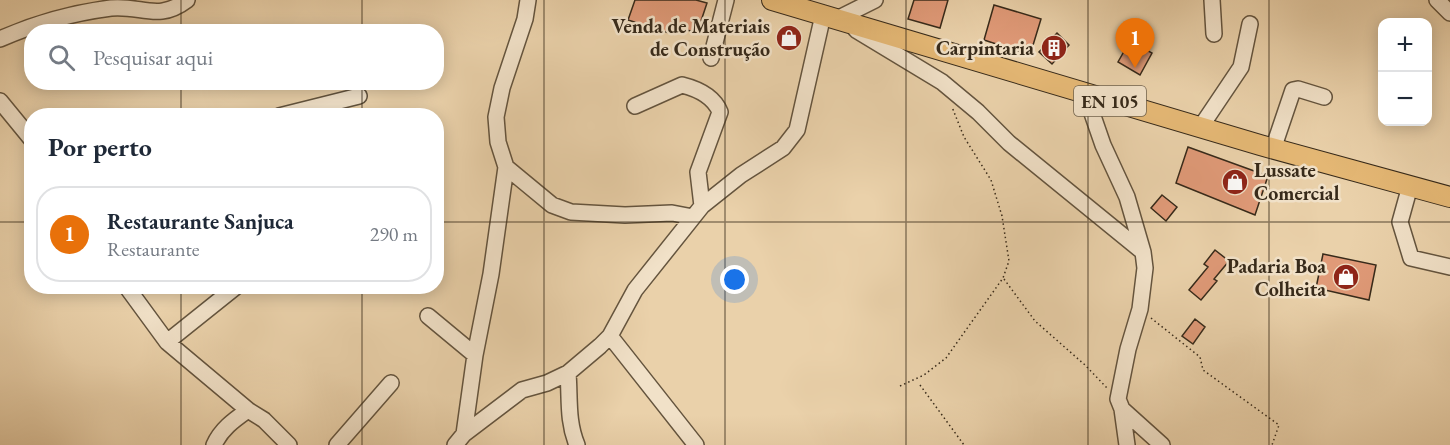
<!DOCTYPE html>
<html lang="pt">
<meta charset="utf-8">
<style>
body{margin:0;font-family:"EB Garamond",serif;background:#f6f6f7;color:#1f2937}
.controls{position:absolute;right:18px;top:18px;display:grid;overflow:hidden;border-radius:12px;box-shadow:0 3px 15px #0003}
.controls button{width:54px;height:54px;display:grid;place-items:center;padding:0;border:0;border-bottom:2px solid #e0e1e3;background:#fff;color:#1f2937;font:30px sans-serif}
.you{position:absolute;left:735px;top:280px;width:21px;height:21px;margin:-15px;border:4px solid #fff;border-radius:50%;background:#1a73e8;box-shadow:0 0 0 9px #1a73e833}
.badge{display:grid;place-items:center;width:39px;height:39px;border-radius:50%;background:#1a73e8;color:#fff;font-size:20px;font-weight:700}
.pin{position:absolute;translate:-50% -50px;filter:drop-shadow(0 2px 3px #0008)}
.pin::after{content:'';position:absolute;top:32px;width:21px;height:18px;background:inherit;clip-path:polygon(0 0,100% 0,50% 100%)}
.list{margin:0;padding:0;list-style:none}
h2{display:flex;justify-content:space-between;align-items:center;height:78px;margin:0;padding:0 24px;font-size:26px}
h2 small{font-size:20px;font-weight:400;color:#747a83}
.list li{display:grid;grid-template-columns:39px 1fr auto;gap:18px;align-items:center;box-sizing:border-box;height:96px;margin:0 12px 12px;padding:0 12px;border:2px solid #e0e1e3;border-radius:24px}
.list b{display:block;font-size:22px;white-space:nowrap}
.list p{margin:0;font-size:20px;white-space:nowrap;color:#747a83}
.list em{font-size:20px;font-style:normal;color:#747a83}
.icon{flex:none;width:33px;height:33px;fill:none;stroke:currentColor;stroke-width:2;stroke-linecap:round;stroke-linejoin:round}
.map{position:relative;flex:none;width:1450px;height:445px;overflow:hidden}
.search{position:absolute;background:#fff;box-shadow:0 3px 15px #0003;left:24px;top:24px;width:420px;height:66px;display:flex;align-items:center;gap:15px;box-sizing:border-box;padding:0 21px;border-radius:24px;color:#747a83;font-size:22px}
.panel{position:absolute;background:#fff;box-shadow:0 3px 15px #0003;left:24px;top:108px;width:420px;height:186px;border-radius:24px}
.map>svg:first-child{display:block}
.building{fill:#e09a78;stroke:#372a1a;stroke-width:1.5}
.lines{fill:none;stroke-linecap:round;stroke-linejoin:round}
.minor-casing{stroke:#64543e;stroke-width:18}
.major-casing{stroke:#372a1a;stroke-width:22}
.path{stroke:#372a1a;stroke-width:1.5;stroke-dasharray:1.5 3;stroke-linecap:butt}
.minor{stroke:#f1e1c8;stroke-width:15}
.major{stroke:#e5b875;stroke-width:20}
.grid{fill:none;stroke:#372a1a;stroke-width:1.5;stroke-opacity:0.55}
.labels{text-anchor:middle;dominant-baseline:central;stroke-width:5;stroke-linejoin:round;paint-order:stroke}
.shield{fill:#f1e1c8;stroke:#6f614e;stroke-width:1.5}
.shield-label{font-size:18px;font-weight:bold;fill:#372a1a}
.poi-label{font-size:20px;font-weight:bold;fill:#372a1a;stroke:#f1e1c8;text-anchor:end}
</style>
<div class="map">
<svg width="1450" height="445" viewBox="0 0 1450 445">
<rect width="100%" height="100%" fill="#ead1aa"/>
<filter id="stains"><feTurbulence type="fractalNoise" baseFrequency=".00333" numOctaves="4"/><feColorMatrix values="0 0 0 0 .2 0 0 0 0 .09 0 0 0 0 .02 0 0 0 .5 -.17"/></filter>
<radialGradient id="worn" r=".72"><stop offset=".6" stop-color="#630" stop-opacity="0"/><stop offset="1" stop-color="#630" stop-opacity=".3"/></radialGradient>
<path class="building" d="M635,0H696L707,3L697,33L671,25L669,33L628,20Z
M914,0H948L940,28L908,19Z
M994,5L1041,19L1030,55L984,40Z
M1057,33L1069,45L1052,64L1039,52Z
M1130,41L1152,53L1140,75L1118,62Z
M1188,147L1268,176L1255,215L1176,183Z
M1162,195L1177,207L1166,221L1151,208Z
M1215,250L1229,261L1214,279L1217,281L1201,300L1189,290L1208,267L1204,264Z
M1323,254L1376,265L1369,300L1316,288Z
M1195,319L1205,327L1193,344L1182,336Z"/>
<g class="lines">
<g class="minor-casing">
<path id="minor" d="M1212,0L1214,34
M1437,0L1450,13
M837,19L875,0
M856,30L942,82L978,112L1009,143L1143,252
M0,39C36,23 72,13 111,8C142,5 158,22 187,0
M711,58L726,0
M1085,93L1103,145L1127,197L1143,252L1145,268L1140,309L1128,349L1118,399L1122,409L1127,445
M0,101L32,140
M635,106L682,85C698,89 714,97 720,112L698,172L702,206
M279,116L359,96
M1200,128L1241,67L1250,24
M1273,149L1293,90L1298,89L1324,97
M506,167L552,205L571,212L625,215L672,213L693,217
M1410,186L1400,222L1411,258L1450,267
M126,286L167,342L248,410L264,420L289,445
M428,316L475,355
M610,336L696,445
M167,342L237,286
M568,373C570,398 567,421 577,445
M1122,409L1162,445
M464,434L475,355L491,274L506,167L498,142L496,117L502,88L525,19L528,0
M214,445C221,429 234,420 248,410
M337,445L391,383
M455,445L464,434L522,390L547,383L568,373L600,346L610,336L635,290L702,206L741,175L783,148L797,130L823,15"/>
</g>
<g class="major-casing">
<path id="major" d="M772,0L1260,145L1450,197"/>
</g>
<path class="path" d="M1004,279L1035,321L1085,365L1107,388
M1151,318L1200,357L1203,370L1279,425L1272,445
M920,385L964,445
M900,386L924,375L946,358L1003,278L1009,261L1002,216L991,180L964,137L952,107"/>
<use href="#minor" class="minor"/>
<use href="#major" class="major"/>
</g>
<path class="grid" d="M181,0V32M362,0V32M544,0V445M725,0V445M906,0V445M1088,0V445M1269,0V445M181,82V116M362,82V116M0,222H32M436,222H1450M181,286V445M362,286V445"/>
<defs>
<g id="shop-disc" transform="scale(1.35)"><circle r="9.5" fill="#8f2418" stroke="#f1e1c8"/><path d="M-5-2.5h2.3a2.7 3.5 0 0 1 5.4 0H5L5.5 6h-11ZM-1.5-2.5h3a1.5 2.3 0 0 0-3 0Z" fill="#fff"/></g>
<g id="building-disc" transform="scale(1.35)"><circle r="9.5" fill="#8f2418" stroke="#f1e1c8"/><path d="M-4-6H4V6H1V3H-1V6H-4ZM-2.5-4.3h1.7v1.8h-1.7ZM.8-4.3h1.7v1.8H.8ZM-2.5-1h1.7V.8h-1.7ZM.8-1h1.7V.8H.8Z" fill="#fff"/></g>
</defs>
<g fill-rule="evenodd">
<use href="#shop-disc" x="789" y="38"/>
<use href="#building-disc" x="1054" y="48"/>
<use href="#shop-disc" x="1235" y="182"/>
<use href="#shop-disc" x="1346" y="277"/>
</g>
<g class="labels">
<rect class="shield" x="1074" y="86" width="72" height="30" rx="4.5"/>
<g class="shield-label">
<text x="1110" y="101">EN 105</text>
</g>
<g class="poi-label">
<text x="770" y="26">Venda de Materiais<tspan x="770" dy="23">de Construção</tspan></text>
<text x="1034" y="48">Carpintaria</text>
<text x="1254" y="170" text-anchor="start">Lussate<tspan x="1254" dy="23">Comercial</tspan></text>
<text x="1326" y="266">Padaria Boa<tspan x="1326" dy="23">Colheita</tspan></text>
</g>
</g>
<rect width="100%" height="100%" filter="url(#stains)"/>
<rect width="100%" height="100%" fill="url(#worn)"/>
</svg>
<div class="controls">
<button>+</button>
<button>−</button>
</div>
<div class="you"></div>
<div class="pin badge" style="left:1135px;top:68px;background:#e8710a">1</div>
<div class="search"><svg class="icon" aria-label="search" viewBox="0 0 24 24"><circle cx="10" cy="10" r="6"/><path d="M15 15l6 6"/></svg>Pesquisar aqui</div>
<section class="panel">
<h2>Por perto<small></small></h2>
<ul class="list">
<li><span class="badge" style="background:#e8710a">1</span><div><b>Restaurante Sanjuca</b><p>Restaurante</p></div><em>290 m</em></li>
</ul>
</section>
</div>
